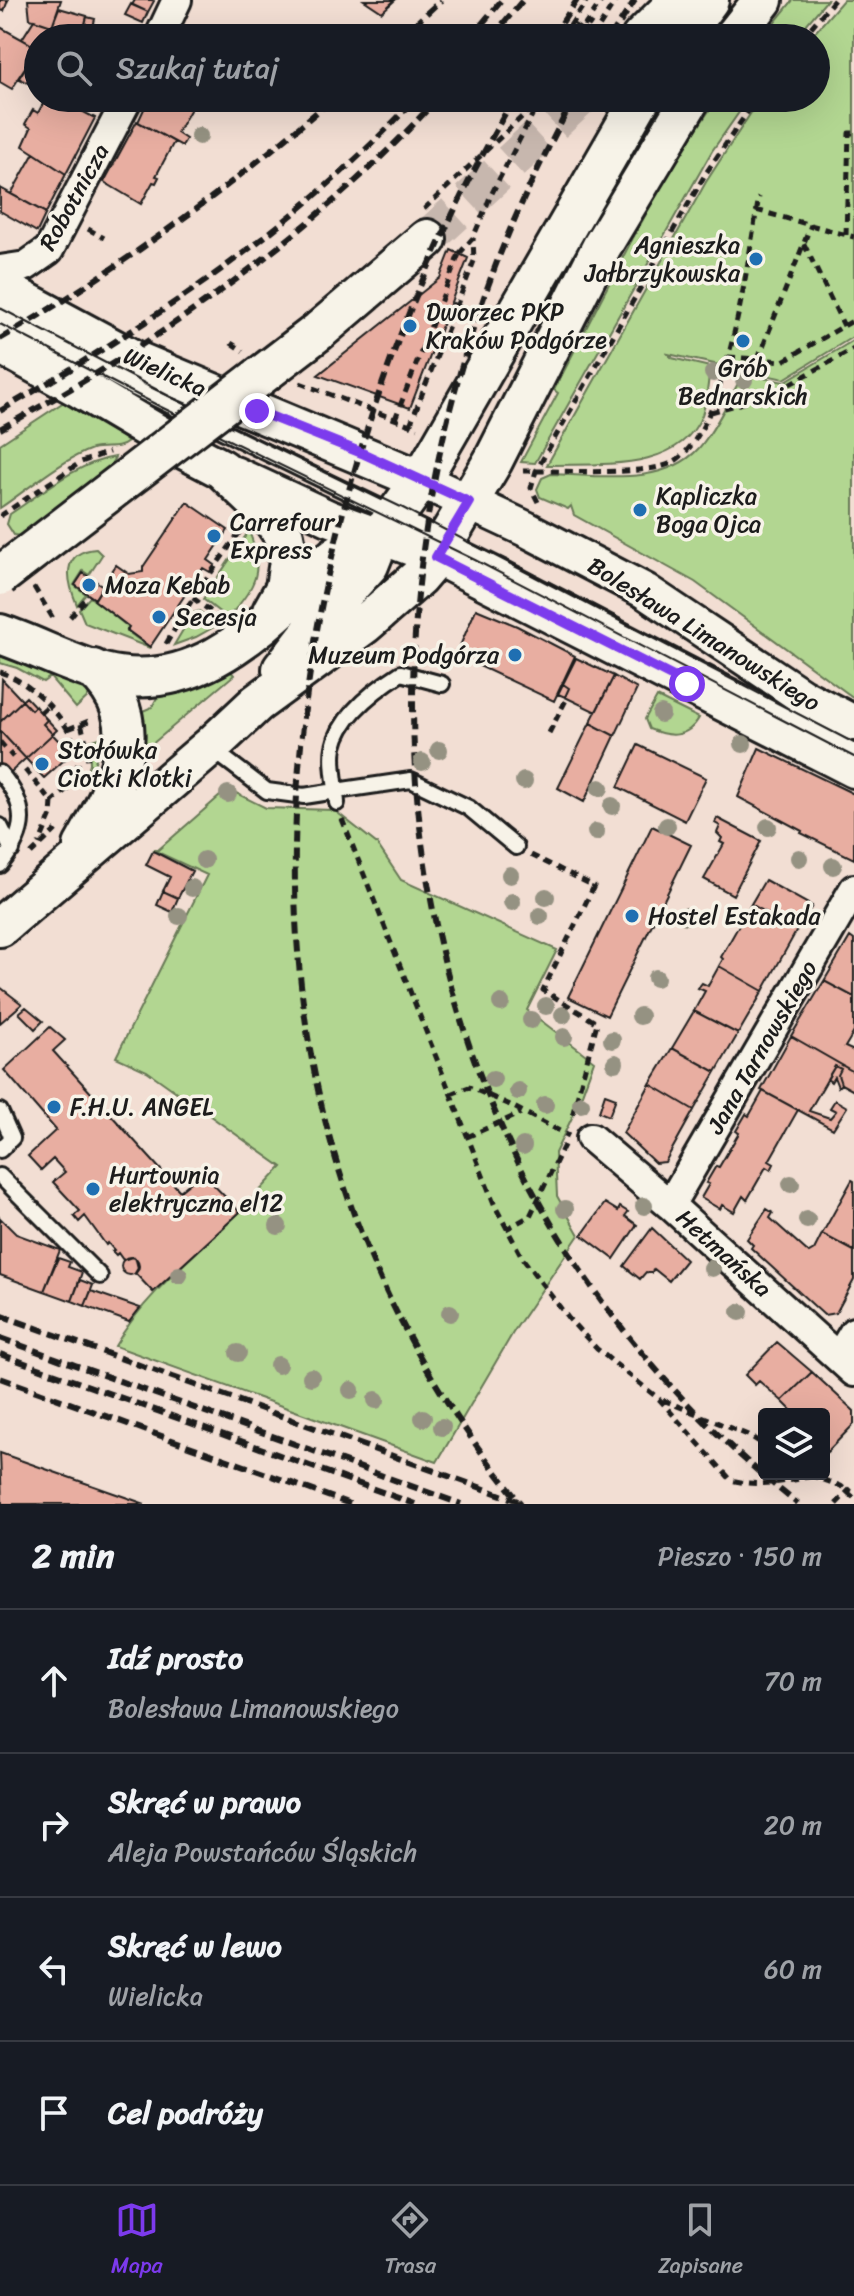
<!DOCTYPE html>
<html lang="pl">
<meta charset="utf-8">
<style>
body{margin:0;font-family:Sriracha,sans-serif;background:#20242c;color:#f1f3f6}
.controls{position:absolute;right:24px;bottom:24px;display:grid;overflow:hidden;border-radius:8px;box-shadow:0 8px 32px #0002}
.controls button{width:72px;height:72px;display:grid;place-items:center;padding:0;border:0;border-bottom:2px solid #363941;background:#171b24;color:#f1f3f6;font:40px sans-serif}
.stop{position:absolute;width:24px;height:24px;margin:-18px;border:6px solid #7c3aed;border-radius:50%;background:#fff}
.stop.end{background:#7c3aed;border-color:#fff;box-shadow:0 2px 8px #0008}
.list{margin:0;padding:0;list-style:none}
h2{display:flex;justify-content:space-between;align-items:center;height:104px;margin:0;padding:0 32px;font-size:34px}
h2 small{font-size:26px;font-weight:400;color:#9ea1a6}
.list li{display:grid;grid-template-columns:52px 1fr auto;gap:24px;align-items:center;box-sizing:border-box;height:144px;padding:0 32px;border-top:2px solid #363941}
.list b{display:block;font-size:30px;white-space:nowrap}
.list p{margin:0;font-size:26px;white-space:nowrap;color:#9ea1a6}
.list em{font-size:26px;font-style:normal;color:#9ea1a6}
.icon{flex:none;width:44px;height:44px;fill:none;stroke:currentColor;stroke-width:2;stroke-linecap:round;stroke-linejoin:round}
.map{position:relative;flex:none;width:854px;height:1504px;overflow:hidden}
.search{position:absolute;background:#171b24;box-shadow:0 8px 32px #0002;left:24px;right:24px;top:24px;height:88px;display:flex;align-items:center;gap:20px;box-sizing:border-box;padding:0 28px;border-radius:44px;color:#9ea1a6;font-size:30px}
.sheet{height:680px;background:#171b24}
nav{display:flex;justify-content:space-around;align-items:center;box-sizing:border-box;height:112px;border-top:2px solid #363941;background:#171b24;font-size:22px;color:#9ea1a6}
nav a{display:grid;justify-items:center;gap:4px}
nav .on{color:#7c3aed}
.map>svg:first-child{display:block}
.green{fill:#b2d691;stroke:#677956;stroke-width:2}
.building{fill:#e8aea1;stroke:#1c1c1c;stroke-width:2}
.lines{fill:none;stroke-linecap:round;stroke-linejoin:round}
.secondary-tunnel{stroke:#c7b7ae;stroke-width:38;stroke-dasharray:38 19;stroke-linecap:butt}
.service-casing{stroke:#1c1c1c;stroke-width:20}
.minor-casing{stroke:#1c1c1c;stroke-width:34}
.tertiary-casing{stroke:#1c1c1c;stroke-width:40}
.secondary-casing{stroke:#1c1c1c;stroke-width:44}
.path{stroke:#1c1c1c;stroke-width:5;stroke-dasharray:8 6;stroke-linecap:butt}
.service{stroke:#f7f3e8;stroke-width:14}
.minor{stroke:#f7f3e8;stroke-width:28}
.tertiary{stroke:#f7f3e8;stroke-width:34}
.secondary{stroke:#f7f3e8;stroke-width:38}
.tram{stroke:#1c1c1c;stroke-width:2}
.rail{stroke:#1c1c1c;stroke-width:6;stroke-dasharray:12 6;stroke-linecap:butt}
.secondary-bridge-casing{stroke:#1c1c1c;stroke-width:44;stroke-linecap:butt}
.path-bridge{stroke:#1c1c1c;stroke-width:5;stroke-dasharray:8 6;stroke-linecap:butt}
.secondary-bridge{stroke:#f7f3e8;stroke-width:38}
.tree{fill:#959282}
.route{stroke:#7c3aed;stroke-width:10}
.poi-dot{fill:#1f6fb2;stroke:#f7f3e8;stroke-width:3}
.labels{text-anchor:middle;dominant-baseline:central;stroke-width:7;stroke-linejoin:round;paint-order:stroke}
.street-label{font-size:24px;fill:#1c1c1c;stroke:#f7f3e8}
.poi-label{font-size:24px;fill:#1c1c1c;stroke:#f7f3e8;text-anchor:start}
</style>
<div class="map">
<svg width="854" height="1504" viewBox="0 0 854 1504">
<rect width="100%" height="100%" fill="#f2ded3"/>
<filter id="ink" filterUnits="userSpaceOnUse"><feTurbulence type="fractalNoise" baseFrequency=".0125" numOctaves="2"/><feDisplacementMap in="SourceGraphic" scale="16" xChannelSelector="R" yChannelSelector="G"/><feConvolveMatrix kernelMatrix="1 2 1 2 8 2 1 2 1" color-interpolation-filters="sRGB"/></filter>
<g filter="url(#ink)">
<path class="green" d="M793,0H827L795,38H762Z
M843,0H854V336L784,379L668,354L672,358L710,367C708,382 707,401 702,415C679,473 597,463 547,465L706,182L756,105L762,98H816V38H810Z
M718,98H749L712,151L535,463L521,462L558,393L554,390C606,292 653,189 718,98Z
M854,340V698L695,582L574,515L571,506L568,509L540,497L537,489L542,478L551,474C598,475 664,487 699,448C715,430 731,396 743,374L784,382Z
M70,398L128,442C118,451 104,445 92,449C61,460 27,490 0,508V444Z
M115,457C99,492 56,514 26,537L14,535L7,524L10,514C42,493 76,463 115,457Z
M249,531C264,569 257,586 230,615L222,614L203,599Z
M96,549L102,555L89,575L83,571L74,585L86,594L77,605C67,581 60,552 96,549Z
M90,597L128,627L127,631L150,648L85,623L79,609Z
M199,611L214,621V627L196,637L174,645L193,613Z
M0,651L96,689L76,708L50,677L43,682L17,668L0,663Z
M229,669L234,675L138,756L136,714L152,707L160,692Z
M657,697L699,718C687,739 669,737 649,729L645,719Z
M99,738V749L89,781H86L90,763L89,741Z
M228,789L266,808L334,810L377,844L401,880L557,950L527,1010L594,1061L578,1105L555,1153L557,1196L579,1235L514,1331L437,1462L115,1346C146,1292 195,1256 239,1213C254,1198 267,1182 282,1167L147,1071L116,1057L207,875L153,850H158Z"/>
<path class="building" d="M0,0H8L4,11L0,10Z
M28,0H61L52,26L30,19Z
M135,0H152L154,1L148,12L132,5Z
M364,0H395L382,12Z
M131,4L148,12L143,23L125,15Z
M59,8L87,16L82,36L52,26Z
M87,17L95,19L92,30L84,28Z
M34,20L52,26L44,38H38V48L22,39Z
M52,26L79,35L78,38H44Z
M0,27L38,48L12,89L0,82Z
M32,57L38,61V88L18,78Z
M46,98H57L95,118L66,174L23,146L31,128L25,124L33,110L38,113Z
M149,98H197L177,133L186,139L182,146L138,122Z
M137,121L174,142L156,176L159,177L156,183L153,182L141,204L104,182Z
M34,153L66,174L46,213L11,194Z
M0,188L46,213L37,232L0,211Z
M451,250L468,258L410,408L318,375L440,278Z
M453,303L461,306L456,319L447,315Z
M187,502L228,530L208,560L215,565L210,572L203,568L150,647L127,630L129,627L94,600L116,565L129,574L143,572V567Z
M83,573L103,586L95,599L75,585Z
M476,609L517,626L575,656L554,701L456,655Z
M576,658L614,676L596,712L565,697L569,688L563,684Z
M614,676L637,689L615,736L590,723Z
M2,679L31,710L35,706L47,720L43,724L71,754L44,778L0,731Z
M563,684L569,688L565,697L558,694Z
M26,697L57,730L0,782V722Z
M590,723L615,736L584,802L558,788Z
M638,745L706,778L685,821L618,787Z
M759,748L854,794V859L801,833L802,831L738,797Z
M717,818L761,841L733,895L704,879L724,844L720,842L722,838L717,833L720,826L715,823Z
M652,826L691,845L607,1016L568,997Z
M153,851L192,871L178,898L163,891L170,877L146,865Z
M765,880L812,906L797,930L751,904Z
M163,891L178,898L172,912L157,905Z
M751,904L797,930L763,991L719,966L723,959L721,957Z
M850,937L854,940V997L824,981Z
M719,966L763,991L738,1034L694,1011L705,991L698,988L702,983L708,986Z
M824,981L854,997V1032L845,1047L854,1051V1072L791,1036Z
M0,987L22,1004L0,1023Z
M26,1007L43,1021L35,1029L19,1013Z
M694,1011L738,1034L716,1072L672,1048Z
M50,1027L65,1040L53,1051L180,1191L202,1173L240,1212L153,1292L135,1273L138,1268L136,1260L132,1257L123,1260L118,1253L116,1255L112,1251L114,1250L108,1243L106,1245L85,1216L79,1222L74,1216L80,1211L53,1182L65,1172L53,1159L41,1170L28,1156L56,1130L4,1070Z
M791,1036L854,1072V1091L841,1084L838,1075L841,1069L835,1066L809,1111L830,1118L836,1111L830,1108L835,1100L847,1107L833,1129L761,1090Z
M672,1048L716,1072L694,1110L650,1084Z
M835,1066L841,1069L838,1075L841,1084L838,1087L834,1077L831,1082L827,1079Z
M650,1084L694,1110L665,1162L655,1163L623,1133Z
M763,1091L798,1110L769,1161L774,1164L771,1170L766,1167L747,1200L743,1196L734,1212L722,1205L720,1209L701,1198L709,1184L706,1183L716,1166L719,1167L739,1133L736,1131L746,1114L749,1116Z
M605,1094L616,1098L609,1116L599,1112Z
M852,1180L854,1181V1251L822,1234Z
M605,1203L618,1211L620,1207L628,1212L625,1216L637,1225L614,1259L582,1235Z
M767,1209L773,1213L770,1218L809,1253L814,1250L822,1234L854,1251V1280L836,1313L824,1315L751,1248L753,1245L747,1239Z
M0,1218L16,1234L60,1250L44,1291L0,1275Z
M652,1228L686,1260L669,1281L654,1269L651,1273L646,1272L640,1279L624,1266Z
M121 1266a9 9 0 1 1 18 0a9 9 0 1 1-18 0Z
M58,1258L70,1262L68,1267L82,1272L72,1301L44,1291Z
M80,1280L93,1285L85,1306L72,1301Z
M91,1291L140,1308L129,1322L85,1306Z
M777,1342L812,1372L782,1401L759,1381L755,1385L745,1375Z
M812,1372L854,1411V1424L827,1452L824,1449V1414H795L782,1401Z
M0,1453L145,1504H2Z"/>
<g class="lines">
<path class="secondary-tunnel" d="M427,239L580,98"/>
<g class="service-casing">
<path id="service" d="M0,316L136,389L505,569L854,750
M212,749L267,791L304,796L336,791C335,777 331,761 334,747C340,716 376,689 401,673L442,684
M0,773C29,806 27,832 0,865
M337,803L336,791L411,780L469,808L516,847
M0,826L12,850
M0,1111L12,1138L0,1150
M0,1176L100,1276"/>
</g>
<g class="minor-casing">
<path id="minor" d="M159,38L177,0
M0,270L26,266L49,250L128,98
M591,1138L670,1205L854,1372
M670,1205L854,889
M839,1357L854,1332"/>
</g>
<g class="tertiary-casing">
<path id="tertiary" d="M234,474L329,518L436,557L854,770
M421,480L526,529L645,591L802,696L854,723"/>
</g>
<g class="secondary-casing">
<path id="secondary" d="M641,38L679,0
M681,38L709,0
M733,38L763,0
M0,288L134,360L421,480
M319,331L427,239
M0,344L78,387L176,445L222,469L269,514L284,536L289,561L285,588L272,611
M0,634C34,645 68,664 103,673C188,694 249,639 306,585C314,577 322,566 332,559C345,548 365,542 381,535
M282,669L327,611L369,565L381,535L421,480L641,98
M83,846C115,788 153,724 93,669
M0,927L210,747L257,703L365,624L418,578L436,557L493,461L602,246L691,98"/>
</g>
<path class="path" d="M562,38L587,0
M567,38L575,26L581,30
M576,38L602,0
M585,38L592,26L586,22
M592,38L616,0
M802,38L834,0
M555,98H556
M424,209L542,98
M756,210L854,237
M88,229L104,238
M846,235L849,133H854
M804,244L844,326
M231,343L243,351
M728,357L783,361L854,320
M758,359L811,225
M300,383L418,428
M711,412L768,396L854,349
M395,419L459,254
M410,425L474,261L473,238
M523,471C558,470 639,476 669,464C727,440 748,255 759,197
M538,502L531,488L536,471L706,173L757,98
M0,516L81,462L109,452
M34,587L54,620
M193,598L221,619
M70,617L89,595
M166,644L193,598L242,529
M0,672C34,682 94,740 74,780C70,788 58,796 52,802
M40,713L48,706
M81,724L86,742L88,762
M68,729L94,719
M549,733L567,698
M0,742L13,757
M25,770L52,802L51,815L39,844
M342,819L495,1206L523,1259L569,1319L597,1349L659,1399L731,1480C756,1487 788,1482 812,1476
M31,854L56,830
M531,855L594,886L543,990L597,1023L571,1120
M451,1094L469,1087L508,1104L569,1136
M467,1137L521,1113
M506,1229L530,1216L566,1141
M663,1400L750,1436L764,1445
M810,1475L841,1486L854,1498
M836,1504L854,1485"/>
<use href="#service" class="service"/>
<use href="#minor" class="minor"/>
<use href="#tertiary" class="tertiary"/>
<use href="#secondary" class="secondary"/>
<path class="tram" d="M0,308L171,397L401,507L854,743
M0,324L159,406L475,560L854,757"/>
<path class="rail" d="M400,38L441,0
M470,38L502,0
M491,38L523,0
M552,38L577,0
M610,38L635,0
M514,98C423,255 358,425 322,603C257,935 303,1236 521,1504
M574,98C545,153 517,209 495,267C326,711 414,1203 798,1504
M0,339C119,269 229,189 333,98
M0,411C150,324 298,227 416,98
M0,429C161,341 315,234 438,98
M0,1315L518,1501
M0,1338L461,1504
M0,1354L415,1504
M0,1378L350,1504"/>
<g class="secondary-bridge-casing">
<path id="secondary-bridge" d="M0,576L319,331"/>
</g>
<path class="path-bridge" d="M459,254L473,238L491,195L541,98"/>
<use href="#secondary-bridge" class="secondary-bridge"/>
</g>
<g class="tree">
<circle cx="199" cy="136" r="9"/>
<circle cx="713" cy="373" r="9"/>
<circle cx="744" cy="380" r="9"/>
<circle cx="661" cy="714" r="9"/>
<circle cx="743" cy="744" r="9"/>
<circle cx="439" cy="750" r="9"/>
<circle cx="422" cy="762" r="9"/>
<circle cx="524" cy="781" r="9"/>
<circle cx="600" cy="788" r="9"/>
<circle cx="228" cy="794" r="9"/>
<circle cx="612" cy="806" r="9"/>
<circle cx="667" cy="826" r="9"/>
<circle cx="768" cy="827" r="9"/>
<circle cx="596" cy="832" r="9"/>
<circle cx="799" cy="858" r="9"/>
<circle cx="204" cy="860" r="9"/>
<circle cx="833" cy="866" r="9"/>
<circle cx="510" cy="875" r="9"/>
<circle cx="192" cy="888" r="9"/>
<circle cx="546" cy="897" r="9"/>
<circle cx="512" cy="902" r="9"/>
<circle cx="179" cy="916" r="9"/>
<circle cx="540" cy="916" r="9"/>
<circle cx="686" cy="916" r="9"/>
<circle cx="656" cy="978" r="9"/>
<circle cx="501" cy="1003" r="9"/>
<circle cx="546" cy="1006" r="9"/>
<circle cx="563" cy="1015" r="9"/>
<circle cx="640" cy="1016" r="9"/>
<circle cx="531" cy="1020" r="9"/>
<circle cx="564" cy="1037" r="9"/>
<circle cx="612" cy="1040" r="9"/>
<circle cx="615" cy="1063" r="9"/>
<circle cx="493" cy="1079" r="9"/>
<circle cx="518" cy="1091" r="9"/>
<circle cx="581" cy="1104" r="9"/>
<circle cx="545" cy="1105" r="9"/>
<circle cx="523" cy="1146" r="9"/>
<circle cx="791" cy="1184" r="9"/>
<circle cx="644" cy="1206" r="9"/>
<circle cx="565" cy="1209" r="9"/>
<circle cx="807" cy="1220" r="9"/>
<circle cx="278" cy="1226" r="9"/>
<circle cx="712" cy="1268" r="9"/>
<circle cx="179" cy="1275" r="9"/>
<circle cx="740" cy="1312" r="9"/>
<circle cx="450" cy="1313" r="9"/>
<circle cx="238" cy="1353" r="9"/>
<circle cx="278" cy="1365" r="9"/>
<circle cx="311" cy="1377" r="9"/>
<circle cx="351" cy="1390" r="9"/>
<circle cx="376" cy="1400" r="9"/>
<circle cx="423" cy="1418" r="9"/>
<circle cx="442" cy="1427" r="9"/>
</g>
</g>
<g class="lines" filter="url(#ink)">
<path class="route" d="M257,411L362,453L469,502L436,557L687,684"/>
</g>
<g class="poi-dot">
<circle cx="756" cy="259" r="8"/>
<circle cx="410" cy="326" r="8"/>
<circle cx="743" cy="341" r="8"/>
<circle cx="640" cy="510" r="8"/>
<circle cx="214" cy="536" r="8"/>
<circle cx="89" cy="585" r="8"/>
<circle cx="159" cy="617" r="8"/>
<circle cx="515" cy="655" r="8"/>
<circle cx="42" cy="764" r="8"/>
<circle cx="632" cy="916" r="8"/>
<circle cx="54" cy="1107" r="8"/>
<circle cx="93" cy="1189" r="8"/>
</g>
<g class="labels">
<g class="street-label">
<text transform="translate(74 197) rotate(-61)">Robotnicza</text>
<text transform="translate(165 372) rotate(24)">Wielicka</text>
<text transform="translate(704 634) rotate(32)">Bolesława Limanowskiego</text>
<text transform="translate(762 1047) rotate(-60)">Jana Tarnowskiego</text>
<text transform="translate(724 1253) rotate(42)">Hetmańska</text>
</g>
<g class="poi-label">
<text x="740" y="245" text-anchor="end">Agnieszka<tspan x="740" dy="28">Jałbrzykowska</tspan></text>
<text x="426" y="312">Dworzec PKP<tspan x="426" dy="28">Kraków Podgórze</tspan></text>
<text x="743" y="368" text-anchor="middle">Grób<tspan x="743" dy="28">Bednarskich</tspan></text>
<text x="656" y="496">Kapliczka<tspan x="656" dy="28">Boga Ojca</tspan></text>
<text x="230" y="522">Carrefour<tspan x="230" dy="28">Express</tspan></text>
<text x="105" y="585">Moza Kebab</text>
<text x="175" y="617">Secesja</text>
<text x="499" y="655" text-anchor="end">Muzeum Podgórza</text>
<text x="58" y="750">Stołówka<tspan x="58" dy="28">Ciotki Klotki</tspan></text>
<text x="648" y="916">Hostel Estakada</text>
<text x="70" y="1107">F.H.U. ANGEL</text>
<text x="109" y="1175">Hurtownia<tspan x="109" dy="28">elektryczna el12</tspan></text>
</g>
</g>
</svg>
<div class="controls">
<button><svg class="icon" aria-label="layers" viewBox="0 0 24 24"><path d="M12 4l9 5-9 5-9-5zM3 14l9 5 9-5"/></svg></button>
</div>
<div class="stop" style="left:687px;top:684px"></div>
<div class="stop end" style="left:257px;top:411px"></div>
<div class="search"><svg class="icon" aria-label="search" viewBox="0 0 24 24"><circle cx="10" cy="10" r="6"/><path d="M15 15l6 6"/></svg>Szukaj tutaj</div>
</div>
<section class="sheet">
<h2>2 min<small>Pieszo · 150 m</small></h2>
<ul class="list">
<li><svg class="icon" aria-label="ahead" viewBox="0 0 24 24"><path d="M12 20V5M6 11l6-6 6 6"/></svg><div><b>Idź prosto</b><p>Bolesława Limanowskiego</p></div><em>70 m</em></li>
<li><svg class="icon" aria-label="right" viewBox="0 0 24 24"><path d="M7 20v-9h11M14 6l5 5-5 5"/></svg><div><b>Skręć w prawo</b><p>Aleja Powstańców Śląskich</p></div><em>20 m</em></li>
<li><svg class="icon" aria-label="left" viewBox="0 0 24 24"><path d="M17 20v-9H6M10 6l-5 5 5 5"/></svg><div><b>Skręć w lewo</b><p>Wielicka</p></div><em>60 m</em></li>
<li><svg class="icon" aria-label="arrive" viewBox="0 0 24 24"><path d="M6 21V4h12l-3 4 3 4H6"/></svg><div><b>Cel podróży</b></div></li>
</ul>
</section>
<nav>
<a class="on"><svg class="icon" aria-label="map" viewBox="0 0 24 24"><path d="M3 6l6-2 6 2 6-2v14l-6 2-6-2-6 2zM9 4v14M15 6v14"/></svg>Mapa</a>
<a><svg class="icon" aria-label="directions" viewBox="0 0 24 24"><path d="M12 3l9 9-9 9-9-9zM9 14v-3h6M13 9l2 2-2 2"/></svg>Trasa</a>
<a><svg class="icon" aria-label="saved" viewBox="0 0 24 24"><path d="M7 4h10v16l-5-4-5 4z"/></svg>Zapisane</a>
</nav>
